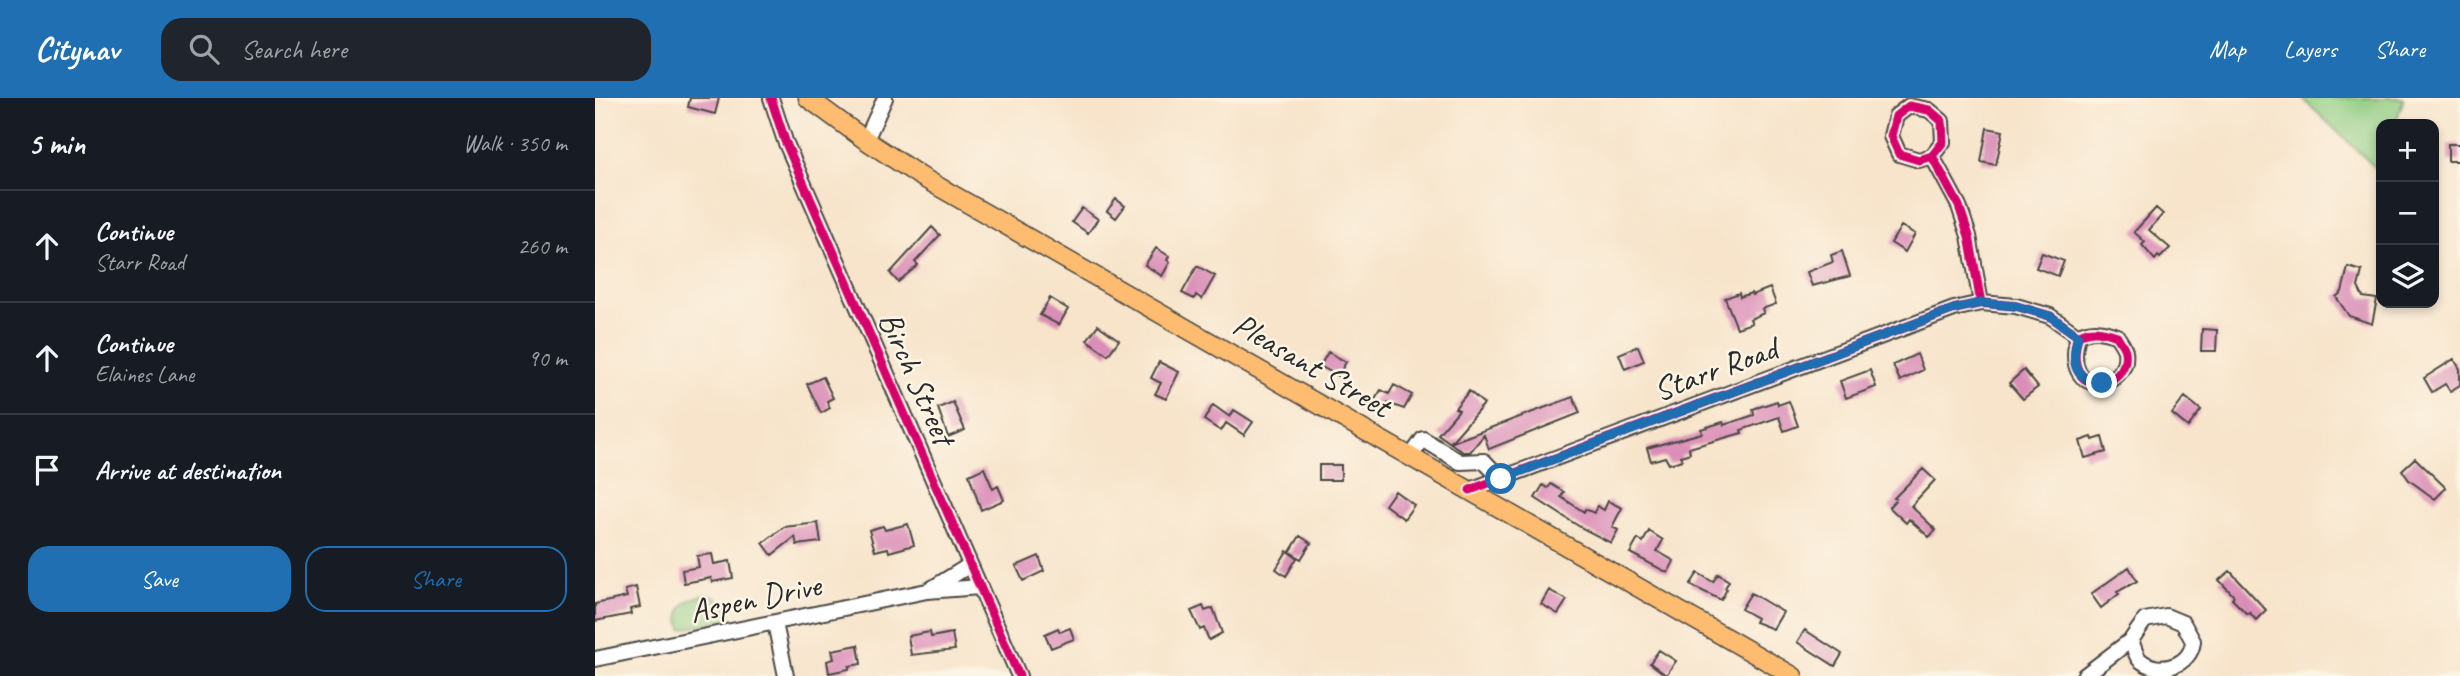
<!DOCTYPE html>
<meta charset="utf-8">
<style>
body{margin:0;font-family:Caveat,sans-serif;background:#20242c;color:#f1f3f6}
.controls{position:absolute;right:21px;top:21px;display:grid;overflow:hidden;border-radius:14px;box-shadow:0 4px 10px #0003}
.controls button{width:63px;height:63px;display:grid;place-items:center;padding:0;border:0;border-bottom:2px solid #363941;background:#171b24;color:#f1f3f6;font:35px sans-serif}
.stop{position:absolute;width:21px;height:21px;margin:-16px;border:5px solid #1f6fb2;border-radius:50%;background:#fff}
.stop.end{background:#1f6fb2;border-color:#fff;box-shadow:0 2px 7px #0008}
.list{margin:0;padding:0;list-style:none}
h2{display:flex;justify-content:space-between;align-items:center;height:91px;margin:0;padding:0 28px;font-size:30px}
h2 small{font-size:23px;font-weight:400;color:#9ea1a6}
.list li{display:grid;grid-template-columns:46px 1fr auto;gap:21px;align-items:center;box-sizing:border-box;height:112px;padding:0 28px;border-top:2px solid #363941}
.list b{display:block;font-size:26px;white-space:nowrap}
.list p{margin:0;font-size:23px;white-space:nowrap;color:#9ea1a6}
.list em{font-size:23px;font-style:normal;color:#9ea1a6}
.actions{display:flex;gap:14px;padding:21px 28px}
.actions a{flex:1;padding:16px 0;border:2px solid #1f6fb2;border-radius:21px;text-align:center;font-size:24px;color:#1f6fb2}
.actions .main{background:#1f6fb2;color:#fff}
.icon{flex:none;width:38px;height:38px;fill:none;stroke:currentColor;stroke-width:2;stroke-linecap:round;stroke-linejoin:round}
.map{position:relative;flex:none;width:1865px;height:578px;overflow:hidden}
header{display:flex;align-items:center;gap:42px;box-sizing:border-box;height:98px;padding:0 35px;background:#1f6fb2;color:#fff}
header strong{font-size:33px}
nav{display:flex;gap:38px;margin-inline-start:auto;font-size:24px}
.search{width:490px;height:63px;background:#20242c;display:flex;align-items:center;gap:18px;box-sizing:border-box;padding:0 24px;border-radius:21px;color:#9ea1a6;font-size:26px}
main{display:flex}
aside{flex:1;background:#171b24}
.map>svg:first-child{display:block}
.green{fill:#8dcb81;stroke:#5c7b56;stroke-width:2}
.building{fill:#da8db7}
.lines{fill:none;stroke-linecap:round;stroke-linejoin:round}
.minor-casing{stroke:#4a4743;stroke-width:18}
.major-casing{stroke:#4a4743;stroke-width:21}
.minor{stroke:#fff;stroke-width:14}
.major{stroke:#fdbc70;stroke-width:18}
.cycleway-casing{stroke:#fcf5e5;stroke-width:13}
.cycleway{stroke:#d6006c;stroke-width:9}
.route{stroke:#1f6fb2;stroke-width:9}
.labels{text-anchor:middle;dominant-baseline:central;stroke-width:5;stroke-linejoin:round;paint-order:stroke}
.street-label{font-size:33px;fill:#2b2b2b;stroke:#fcf5e5}
</style>
<header>
<strong>Citynav</strong>
<div class="search"><svg class="icon" aria-label="search" viewBox="0 0 24 24"><circle cx="10" cy="10" r="6"/><path d="M15 15l6 6"/></svg>Search here</div>
<nav><a>Map</a><a>Layers</a><a>Share</a></nav>
</header>
<main>
<aside>
<h2>5 min<small>Walk · 350 m</small></h2>
<ul class="list">
<li><svg class="icon" aria-label="ahead" viewBox="0 0 24 24"><path d="M12 20V5M6 11l6-6 6 6"/></svg><div><b>Continue</b><p>Starr Road</p></div><em>260 m</em></li>
<li><svg class="icon" aria-label="ahead" viewBox="0 0 24 24"><path d="M12 20V5M6 11l6-6 6 6"/></svg><div><b>Continue</b><p>Elaines Lane</p></div><em>90 m</em></li>
<li><svg class="icon" aria-label="arrive" viewBox="0 0 24 24"><path d="M6 21V4h12l-3 4 3 4H6"/></svg><div><b>Arrive at destination</b></div></li>
</ul>
<div class="actions"><a class="main">Save</a><a>Share</a></div>
</aside>
<div class="map">
<svg width="1865" height="578" viewBox="0 0 1865 578">
<rect width="100%" height="100%" fill="#fcf5e5"/>
<filter id="ink" filterUnits="userSpaceOnUse"><feTurbulence type="fractalNoise" baseFrequency=".0143" numOctaves="2"/><feDisplacementMap in="SourceGraphic" scale="14" xChannelSelector="R" yChannelSelector="G"/><feConvolveMatrix kernelMatrix="1 2 1 2 8 2 1 2 1" color-interpolation-filters="sRGB"/></filter>
<filter id="wash" filterUnits="userSpaceOnUse"><feTurbulence type="fractalNoise" baseFrequency=".00686" numOctaves="4" result="noise"/><feDisplacementMap in="SourceGraphic" scale="28" xChannelSelector="R" yChannelSelector="G"/><feGaussianBlur stdDeviation="1.57" result="paint"/><feColorMatrix in="noise" values="0 0 0 0 0 0 0 0 0 0 0 0 0 0 0 0 0 1.4 0 .05"/><feComposite in="paint" operator="in"/></filter>
<g filter="url(#wash)">
<rect width="100%" height="100%" fill="#f7e4cb"/>
<path class="green" d="M1707,0H1809L1800,26H1786L1785,74Z
M111,497C124,498 135,508 137,521L87,531C81,510 89,501 111,497Z"/>
<g id="blocks">
<path class="building" d="M95,0H124L120,16L93,9Z
M1392,30L1408,33L1401,67L1386,64Z
M1853,46H1865V63H1853Z
M521,101L530,108L521,120L512,113Z
M487,110L503,121L493,135L477,124Z
M1561,110L1568,116L1554,132L1575,150L1565,160L1563,158L1560,162L1547,147L1550,144L1539,134Z
M1306,128L1320,136L1310,154L1296,145Z
M337,129L345,137L320,164L323,167L303,184L295,175Z
M561,150L574,158L572,162L575,164L567,178L550,167Z
M1247,153L1255,178L1217,188L1212,174L1238,164L1236,157Z
M1447,155L1469,163L1463,178L1441,170Z
M602,168L620,178L607,201L601,197L599,201L587,195Z
M1753,169L1767,173L1763,189L1768,199L1782,201L1777,226L1754,218L1741,199L1747,194Z
M1175,190L1181,206L1167,211L1169,215L1155,221L1157,225L1142,230L1130,200L1144,195L1145,199L1156,195L1157,197Z
M455,200L473,211L464,227L445,217Z
M503,227L524,242L513,257L492,242Z
M1607,231L1622,232L1621,253H1606Z
M1043,248L1049,263L1030,271L1024,256Z
M733,254L751,264L743,278L725,268Z
M1322,256L1328,272L1305,283L1298,267Z
M1859,261L1865,271V287L1855,293L1850,286L1837,294L1829,280Z
M564,264L584,274L571,301L560,296L566,285L556,280Z
M1275,272L1281,289L1251,300L1245,283Z
M1429,272L1443,289L1428,301L1414,285Z
M228,279L238,300L232,303L235,310L226,315L212,286Z
M799,287L817,297L809,311L793,305L789,313L777,306L786,292L794,296Z
M874,293L889,306L855,345L978,299L985,315L894,351L889,337L875,354H868L843,336L864,312L860,310Z
M1590,299L1606,312L1593,329L1577,316Z
M1182,303L1183,307L1194,303L1203,328L1189,333L1184,319L1146,332L1147,335L1094,350L1095,355L1086,358L1087,362L1074,366L1070,359L1056,363L1052,350L1107,335L1106,331L1128,324L1129,327L1159,317L1158,311Z
M358,304L370,332L353,339L343,310Z
M618,307L635,319L639,312L658,324L649,337L631,325L626,333L609,322Z
M1497,339L1498,342L1507,339L1511,354L1490,360L1485,343Z
M1820,360L1851,390L1840,401L1814,382L1807,372Z
M724,367H746V382H724Z
M389,370L398,391L403,388L409,402L386,412L374,377Z
M1328,371L1340,382L1316,408L1341,432L1334,439L1314,421L1311,425L1294,409L1301,401L1299,400Z
M956,386L969,394L966,399L989,414L990,411L999,415L1002,408L1009,412L1013,403L1027,410L1017,429L1023,432L1016,445L985,429L940,400L948,387L953,390Z
M800,393L819,407L809,421L790,407Z
M223,425L226,444L202,447L200,439L177,457L168,445L189,429Z
M313,426L319,447L294,454L293,450L280,453L274,432L288,428L290,432Z
M1054,433L1068,442L1062,453L1079,463L1073,475L1035,455L1043,441L1048,444Z
M705,438L716,445L706,461L695,454Z
M692,453L702,460L691,478L681,471Z
M117,456L119,466L135,463L138,480L117,484L116,480L89,485L87,472L104,469L102,458Z
M444,458L449,473L428,483L421,468Z
M1534,469L1542,483L1522,494L1524,496L1506,510L1496,496Z
M1635,473L1671,512L1661,522L1654,514L1652,516L1637,501L1639,498L1624,482Z
M1103,475L1118,484L1123,476L1134,483L1130,490L1132,491L1126,502L1095,487Z
M41,489L45,509L35,511L36,516L0,523V506L32,499L30,492Z
M954,492L972,502L963,516L946,506Z
M1156,495L1188,514L1178,531L1160,524L1162,520L1146,511Z
M608,508L610,513L618,510L627,535L614,542L609,530L605,532L596,513Z
M463,530L465,534L475,530L479,541L456,550L450,536Z
M1210,532L1247,556L1240,568L1202,544Z
M335,534L336,539L357,535L360,552L316,557L313,538Z
M263,547L266,566L254,568V571L234,575L232,563L239,561L237,552Z
M1064,552L1081,563L1071,577L1055,565Z"/>
</g>
</g>
<g filter="url(#ink)">
<use href="#blocks" fill-opacity="0" stroke="#4a4743" stroke-width="2"/>
<g class="lines">
<g class="minor-casing">
<path id="minor" d="M176,0L190,43L424,578
M271,42L290,0
M1337,58L1348,44L1347,23L1334,12L1314,8L1301,18L1296,38L1304,56L1324,62L1337,58L1364,108L1374,138L1386,205L1421,208L1455,218L1483,238C1465,303 1536,293 1530,253C1529,248 1524,242 1522,238C1508,233 1496,230 1483,238
M816,358L828,341L865,364L889,363L906,381
M875,392L1359,211L1386,205
M336,491L375,467
M1571,518L1588,525L1598,543C1596,568 1564,578 1545,562C1540,557 1539,549 1536,542L1550,522Z
M180,525L191,578
M0,561L332,493L385,489
M1489,578L1536,542"/>
</g>
<g class="major-casing">
<path id="major" d="M213,0L269,41L325,78L1198,578"/>
</g>
<use href="#minor" class="minor"/>
<use href="#major" class="major"/>
<g class="cycleway-casing">
<path id="cycleway" d="M176,0L190,43L424,578
M1337,58L1348,44L1347,23L1334,12L1314,8L1301,18L1296,38L1304,56L1324,62L1337,58L1364,108L1374,138L1386,205L1421,208L1455,218L1483,238C1465,303 1536,293 1530,253C1529,248 1524,242 1522,238C1508,233 1496,230 1483,238
M875,392L1359,211L1386,205"/>
</g>
<use href="#cycleway" class="cycleway"/>
</g>
</g>
<g class="lines" filter="url(#ink)">
<path class="route" d="M906,381L1359,211L1386,205L1421,208L1455,218L1483,238C1476,263 1477,281 1507,285"/>
</g>
<g class="labels">
<g class="street-label">
<text transform="translate(717 267) rotate(30)">Pleasant Street</text>
<text transform="translate(1120 271) rotate(-20)">Starr Road</text>
<text transform="translate(322 280) rotate(66)">Birch Street</text>
<text transform="translate(160 500) rotate(-12)">Aspen Drive</text>
</g>
</g>
</svg>
<div class="controls">
<button>+</button>
<button>−</button>
<button><svg class="icon" aria-label="layers" viewBox="0 0 24 24"><path d="M12 4l9 5-9 5-9-5zM3 14l9 5 9-5"/></svg></button>
</div>
<div class="stop" style="left:906px;top:381px"></div>
<div class="stop end" style="left:1507px;top:285px"></div>
</div>
</main>
